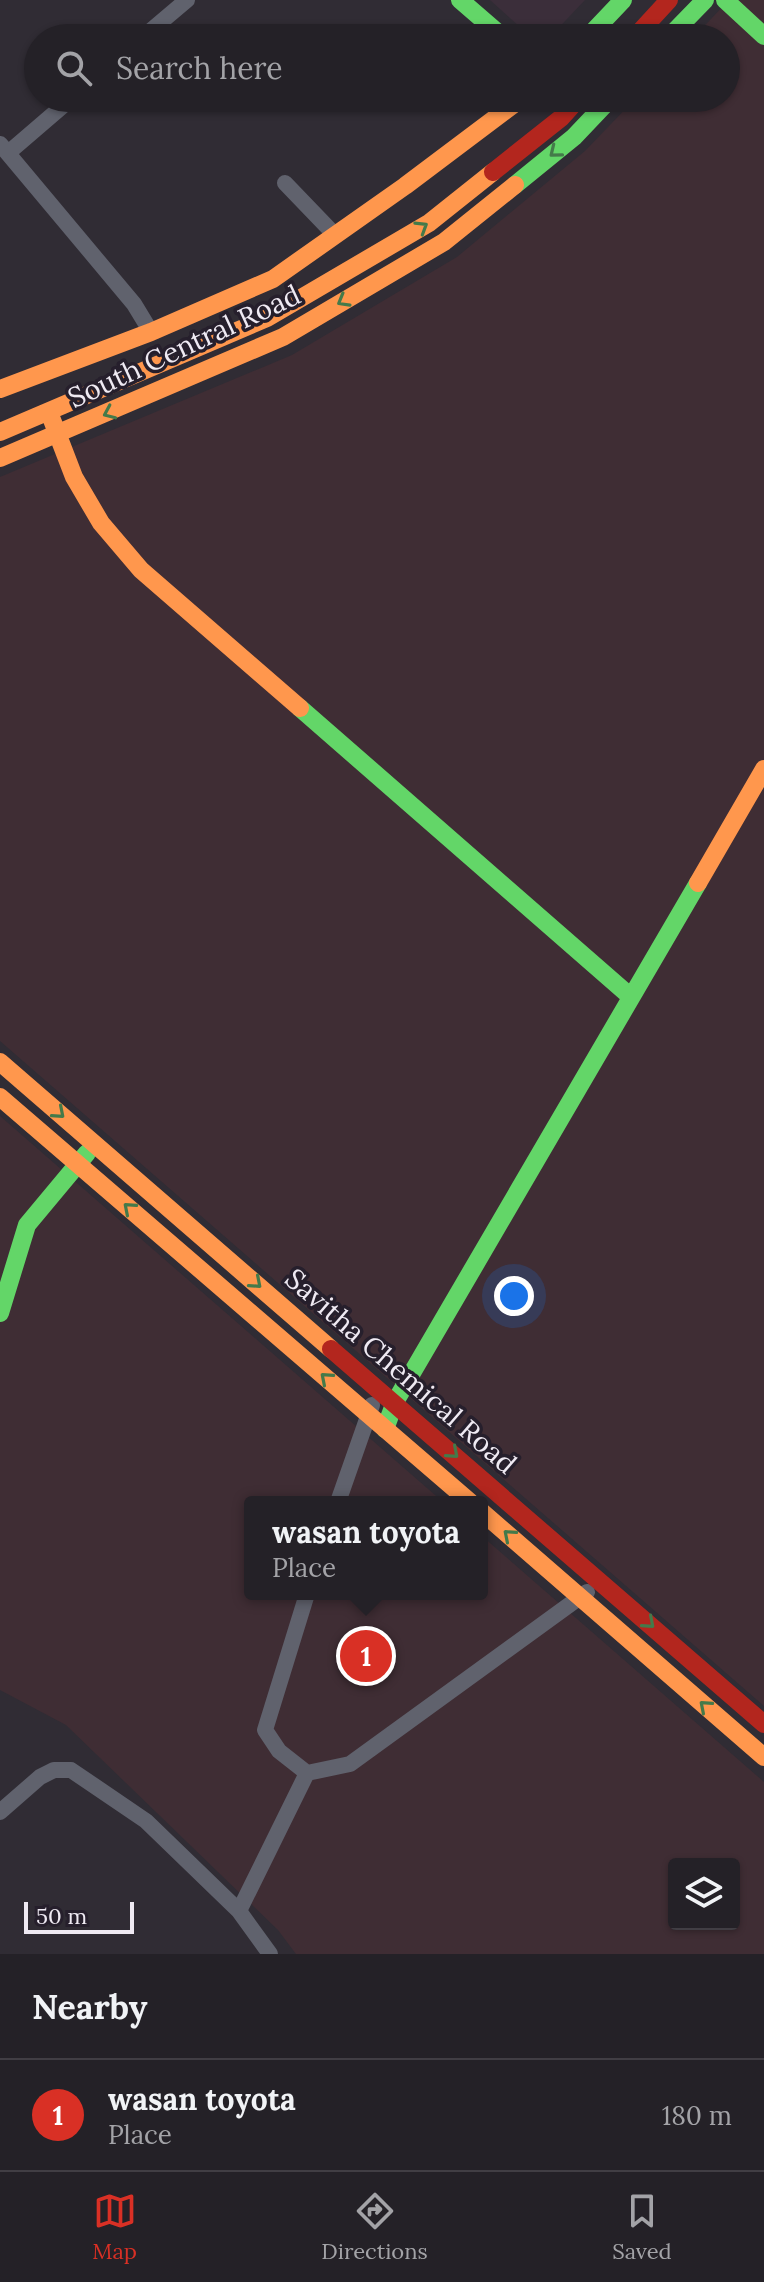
<!DOCTYPE html>
<style>
body{margin:0;font-family:Lora,serif;background:#2c292f;color:#f1f3f6}
.controls{position:absolute;right:24px;bottom:24px;display:grid;overflow:hidden;border-radius:8px;box-shadow:0 2px 6px #0004}
.controls button{width:72px;height:72px;display:grid;place-items:center;padding:0;border:0;border-bottom:2px solid #413e44;background:#242127;color:#f1f3f6;font:40px sans-serif}
.scale{position:absolute;left:24px;bottom:20px;width:110px;box-sizing:border-box;padding-left:8px;border:4px solid #efeaf3;border-top:0;font-size:22px;line-height:28px;white-space:nowrap;color:#efeaf3;-webkit-text-stroke:6px #261f2c;paint-order:stroke}
.you{position:absolute;left:514px;top:1296px;width:28px;height:28px;margin:-20px;border:6px solid #fff;border-radius:50%;background:#1a73e8;box-shadow:0 0 0 12px #1a73e833}
.badge{display:grid;place-items:center;width:52px;height:52px;border-radius:50%;background:#d93025;color:#fff;font-size:26px;font-weight:700}
.pin{position:absolute;translate:-50% -50%;border:4px solid #fff;box-shadow:0 2px 8px #0006}
.popup{position:absolute;left:244px;top:1496px;width:244px;height:104px;box-sizing:border-box;display:grid;place-content:center;border-radius:8px;background:#242127;filter:drop-shadow(0 2px 6px #0005);font-size:26px;white-space:nowrap;color:#a3a3a7}
.popup b{font-size:30px;color:#f1f3f6}
.popup::after{content:'';position:absolute;left:50%;top:100%;margin-left:-16px;border:16px solid transparent;border-top-color:#242127}
.list{margin:0;padding:0;list-style:none}
h2{display:flex;justify-content:space-between;align-items:center;height:104px;margin:0;padding:0 32px;font-size:34px}
h2 small{font-size:26px;font-weight:400;color:#a3a3a7}
.list li{display:grid;grid-template-columns:52px 1fr auto;gap:24px;align-items:center;box-sizing:border-box;height:112px;padding:0 32px;border-top:2px solid #413e44}
.list b{display:block;font-size:30px;white-space:nowrap}
.list p{margin:0;font-size:26px;white-space:nowrap;color:#a3a3a7}
.list em{font-size:26px;font-style:normal;color:#a3a3a7}
.icon{flex:none;width:44px;height:44px;fill:none;stroke:currentColor;stroke-width:2;stroke-linecap:round;stroke-linejoin:round}
.map{position:relative;flex:none;width:764px;height:1954px;overflow:hidden}
.search{position:absolute;background:#242127;box-shadow:0 2px 6px #0004;left:24px;right:24px;top:24px;height:88px;display:flex;align-items:center;gap:20px;box-sizing:border-box;padding:0 28px;border-radius:44px;color:#a3a3a7;font-size:30px}
.sheet{height:216px;background:#242127}
nav{display:flex;justify-content:space-around;align-items:center;box-sizing:border-box;height:112px;border-top:2px solid #413e44;background:#242127;font-size:22px;color:#a3a3a7}
nav a{display:grid;justify-items:center;gap:4px}
nav .on{color:#d93025}
.map>svg:first-child{display:block}
.commercial{fill:#3b2e3a}
.industrial{fill:#3f2d34;fill-rule:evenodd}
.lines{fill:none;stroke-linecap:round;stroke-linejoin:round}
.street{stroke:#60626d;stroke-width:16}
.fast{stroke:#63d668;stroke-width:18}
.slow{stroke:#ff974d;stroke-width:18}
.jam{stroke:#b3261e;stroke-width:18}
.oneway{stroke:#447a4a}
.labels{text-anchor:middle;dominant-baseline:central;stroke-width:7;stroke-linejoin:round;paint-order:stroke}
.street-label{font-size:28px;fill:#efeaf3;stroke:#261f2c}
</style>
<div class="map">
<svg width="764" height="1954" viewBox="0 0 764 1954">
<rect width="100%" height="100%" fill="#302c34"/>
<path class="commercial" d="M490,0H585L549,38H532Z"/>
<path class="industrial" d="M729,0H764V1706L0,1041V477L292,355L457,257L585,151L636,98H726V38H693Z
M0,1116L443,1502H250V1594H482V1536L764,1782V1954H296L278,1930L66,1725L0,1690ZM674,1864H734V1924H674Z"/>
<g class="lines">
<path class="street" d="M142,38L187,0
M0,144L134,304L151,332
M8,153L72,98
M285,183L335,235
M338,1502L372,1405
M307,1594L265,1730L279,1751L307,1773L350,1764L587,1592
M0,1812L40,1777L54,1770H71L146,1821L239,1911L270,1954
M239,1911L307,1773"/>
<path class="fast" d="M460,0L504,38
M725,0L764,36
M587,38L623,0
M668,38L705,0
M515,185L574,137L611,98
M300,708L631,997
M0,1313L27,1225L87,1153
M385,1429L395,1402L698,883"/>
<path class="slow" d="M0,389L151,332L273,279L405,186L522,98
M49,412L74,477L101,523L141,570L300,708
M0,432L267,318L429,223L493,172
M0,458L283,337L444,242L515,185
M698,883L764,769
M0,1062L331,1349
M0,1097L470,1502
M482,1512L764,1757"/>
<path class="jam" d="M634,38L669,0
M493,172L561,118L579,98
M331,1349L764,1724"/>
</g>
<defs><path id="oneway-chevron" d="M-2-3.5L2.5 0L-2 3.5" fill="none" stroke-width="1.6" stroke-linecap="round" stroke-linejoin="round" transform="scale(2)"/></defs>
<g class="oneway">
<use href="#oneway-chevron" transform="translate(555 152) rotate(141)"/>
<use href="#oneway-chevron" transform="translate(422 227) rotate(-32)"/>
<use href="#oneway-chevron" transform="translate(343 301) rotate(150)"/>
<use href="#oneway-chevron" transform="translate(109 413) rotate(156)"/>
<use href="#oneway-chevron" transform="translate(59 1113) rotate(41)"/>
<use href="#oneway-chevron" transform="translate(129 1208) rotate(-139)"/>
<use href="#oneway-chevron" transform="translate(256 1283) rotate(41)"/>
<use href="#oneway-chevron" transform="translate(326 1378) rotate(-139)"/>
<use href="#oneway-chevron" transform="translate(453 1453) rotate(41)"/>
<use href="#oneway-chevron" transform="translate(509 1535) rotate(-139)"/>
<use href="#oneway-chevron" transform="translate(649 1623) rotate(41)"/>
<use href="#oneway-chevron" transform="translate(705 1706) rotate(-139)"/>
</g>
<g class="labels">
<g class="street-label">
<text transform="translate(184 346) rotate(-25)">South Central Road</text>
<text transform="translate(401 1371) rotate(41)">Savitha Chemical Road</text>
</g>
</g>
</svg>
<div class="controls">
<button><svg class="icon" aria-label="layers" viewBox="0 0 24 24"><path d="M12 4l9 5-9 5-9-5zM3 14l9 5 9-5"/></svg></button>
</div>
<div class="scale">50 m</div>
<div class="you"></div>
<div class="pin badge" style="left:366px;top:1656px">1</div>
<div class="popup"><b>wasan toyota</b>Place</div>
<div class="search"><svg class="icon" aria-label="search" viewBox="0 0 24 24"><circle cx="10" cy="10" r="6"/><path d="M15 15l6 6"/></svg>Search here</div>
</div>
<section class="sheet">
<h2>Nearby<small></small></h2>
<ul class="list">
<li><span class="badge">1</span><div><b>wasan toyota</b><p>Place</p></div><em>180 m</em></li>
</ul>
</section>
<nav>
<a class="on"><svg class="icon" aria-label="map" viewBox="0 0 24 24"><path d="M3 6l6-2 6 2 6-2v14l-6 2-6-2-6 2zM9 4v14M15 6v14"/></svg>Map</a>
<a><svg class="icon" aria-label="directions" viewBox="0 0 24 24"><path d="M12 3l9 9-9 9-9-9zM9 14v-3h6M13 9l2 2-2 2"/></svg>Directions</a>
<a><svg class="icon" aria-label="saved" viewBox="0 0 24 24"><path d="M7 4h10v16l-5-4-5 4z"/></svg>Saved</a>
</nav>
